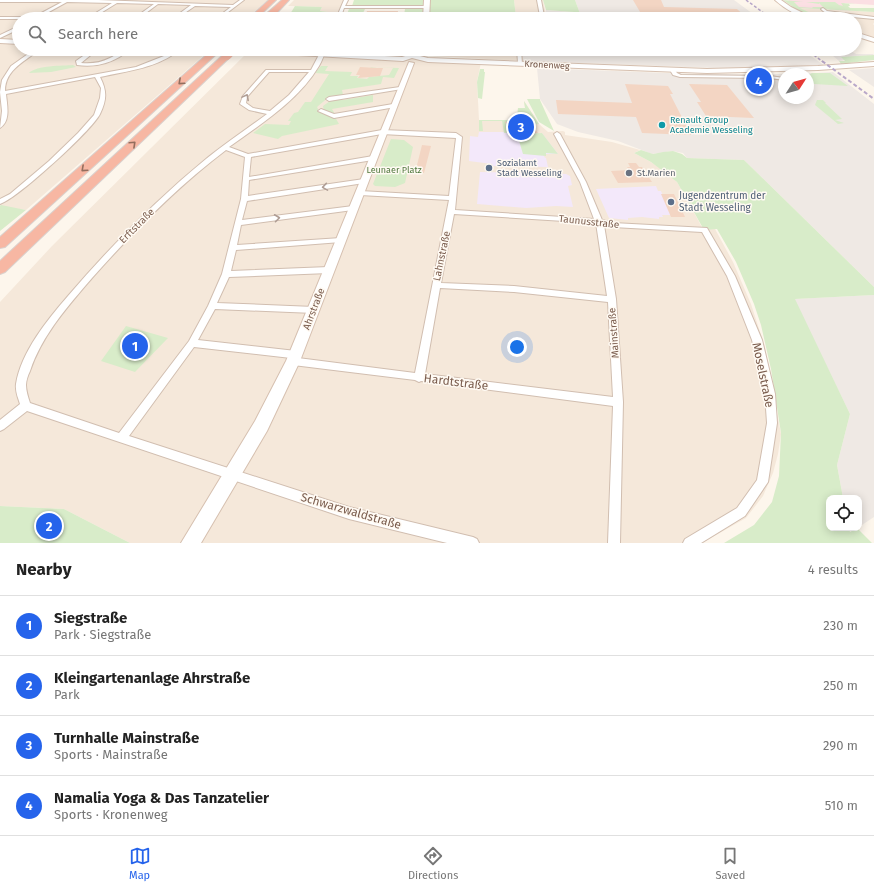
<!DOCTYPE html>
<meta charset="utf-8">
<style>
body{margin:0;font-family:"Fira Sans",sans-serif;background:#f6f6f6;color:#222}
.controls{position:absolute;right:12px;bottom:12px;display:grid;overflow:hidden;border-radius:8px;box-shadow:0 2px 10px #0003}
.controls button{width:36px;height:36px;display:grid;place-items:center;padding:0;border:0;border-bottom:1px solid #e0e0e0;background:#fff;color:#222;font:20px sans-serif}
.compass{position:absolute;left:778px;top:68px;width:36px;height:36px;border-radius:50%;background:#fff;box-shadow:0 2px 10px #0003;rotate:54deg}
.you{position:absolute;left:517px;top:347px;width:14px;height:14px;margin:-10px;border:3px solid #fff;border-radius:50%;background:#1a73e8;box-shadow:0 0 0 6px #1a73e833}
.badge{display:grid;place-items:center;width:26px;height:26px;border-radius:50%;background:#2563eb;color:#fff;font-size:13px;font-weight:700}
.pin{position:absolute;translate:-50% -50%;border:2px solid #fff;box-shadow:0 1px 4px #0006}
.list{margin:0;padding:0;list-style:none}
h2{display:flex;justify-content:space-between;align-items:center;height:52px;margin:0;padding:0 16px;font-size:17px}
h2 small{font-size:13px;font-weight:400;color:#767676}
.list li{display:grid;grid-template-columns:26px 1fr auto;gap:12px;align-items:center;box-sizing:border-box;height:60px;padding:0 16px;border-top:1px solid #e0e0e0}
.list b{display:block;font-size:15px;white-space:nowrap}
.list p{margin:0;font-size:13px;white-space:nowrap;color:#767676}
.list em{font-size:13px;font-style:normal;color:#767676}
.icon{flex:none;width:22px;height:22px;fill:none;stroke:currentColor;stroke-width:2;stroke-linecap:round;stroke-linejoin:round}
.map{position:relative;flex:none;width:874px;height:543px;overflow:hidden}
.search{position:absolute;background:#fff;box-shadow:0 2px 10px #0003;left:12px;right:12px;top:12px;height:44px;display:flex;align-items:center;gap:10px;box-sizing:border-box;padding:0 14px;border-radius:22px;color:#767676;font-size:15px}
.sheet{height:292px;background:#fff}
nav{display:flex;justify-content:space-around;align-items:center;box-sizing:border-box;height:56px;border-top:1px solid #e0e0e0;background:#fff;font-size:11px;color:#767676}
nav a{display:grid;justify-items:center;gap:2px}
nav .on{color:#2563eb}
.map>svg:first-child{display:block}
.residential{fill:#f5e8da}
.industrial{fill:#efe9e4}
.education{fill:#f3e8fa}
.medical{fill:#fbdfe3}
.green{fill:#d8ecc9}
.building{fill:#f3d5c3}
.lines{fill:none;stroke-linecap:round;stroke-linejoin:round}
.street-casing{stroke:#d1beb0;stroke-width:2}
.secondary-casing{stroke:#d6c0b0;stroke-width:2}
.highway-casing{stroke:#dad1cd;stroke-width:2}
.street{fill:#fff;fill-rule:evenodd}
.secondary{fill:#fff;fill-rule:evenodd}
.highway{fill:#f7b7a3;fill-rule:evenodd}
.rail-far1{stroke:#b9a8c9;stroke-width:1.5;stroke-dasharray:3 2;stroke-linecap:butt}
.rail{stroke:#b9a8c9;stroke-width:2;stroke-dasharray:4 2.5;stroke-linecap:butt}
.highway-bridge-casing{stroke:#dad1cd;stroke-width:8;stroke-linecap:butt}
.highway-bridge{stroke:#f7b7a3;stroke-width:8}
.oneway{stroke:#936e5e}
.oneway2{stroke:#af9d94}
.culture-dot{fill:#0f9aa8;stroke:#fffaf3;stroke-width:1.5}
.service-dot{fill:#5c6f8a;stroke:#fffaf3;stroke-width:1.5}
.worship-dot{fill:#6b7280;stroke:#fffaf3;stroke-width:1.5}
.labels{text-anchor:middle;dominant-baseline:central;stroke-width:3;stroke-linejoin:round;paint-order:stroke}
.far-street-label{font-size:9px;fill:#7a5c4d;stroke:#fffaf3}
.far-culture-label{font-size:9px;fill:#0d838f;stroke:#fffaf3;text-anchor:start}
.far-service-label{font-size:9px;fill:#4e5e75;stroke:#fffaf3;text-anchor:start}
.far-park-label{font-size:9px;fill:#537a41;stroke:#fffaf3}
.far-worship-label{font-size:9px;fill:#5b616d;stroke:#fffaf3;text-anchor:start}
.service-label{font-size:10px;fill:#4e5e75;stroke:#fffaf3;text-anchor:start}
.street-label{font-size:10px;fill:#7a5c4d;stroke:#fffaf3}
.near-street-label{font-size:12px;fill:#7a5c4d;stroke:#fffaf3}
</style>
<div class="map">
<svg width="874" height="543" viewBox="0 0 874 543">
<rect width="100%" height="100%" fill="#fdf6ec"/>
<path class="residential" d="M0,0H268L246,19H19V49H211L26,210L0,206Z
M294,0H346L334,19L336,13L320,11L322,7L288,6Z
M514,0H543L546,15L542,19H420L421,15L516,17Z
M799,8L821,9L824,12L839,17L841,19H823Z
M824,9L874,12V17L832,13L827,12Z
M842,15L874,18V23L873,24L874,25V37L855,31V19H845Z
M251,49H322L321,54L481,62L477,82L479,120H517L518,108H525L524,101L539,124L548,132L563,131L565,132V135L612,142L640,150L634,153L651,162L668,174L677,182L703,229H715L733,262L751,304L765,347L781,434L778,454L773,473L763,496L746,518L702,543H130L64,509L0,506V302L52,246Z
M407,49H522L523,60L526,61L432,56L426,54L405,52Z"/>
<path class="industrial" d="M575,0H734L760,19H582Z
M546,10L574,12L576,18L542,19L546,15Z
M522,49H801L825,66L739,69L527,61L523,60Z
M825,49H848L856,54H873L874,55L839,61Z
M537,68L693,74H784V98H808V74H800L833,72L874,104V287L744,160L687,158L683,153L672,151L652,154L618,141L578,132L557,124L540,99Z
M874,68V87L849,70Z
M874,295V517L859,527V498H843L837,465L850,414L794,299Z"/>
<path class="education" d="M479,132H511L513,135L542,133L558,154H546L544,157L546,158L548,167L493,166L492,164L469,161L470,136L478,137Z
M480,172L537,173L538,175H544V173L566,174L570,176L572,185L568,186L573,207L556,206L526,208L477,204Z
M656,186L658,191H661L671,215H662L663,217H659V219L642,217L628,218V220L609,218L596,189Z"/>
<path class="medical" d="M788,0H874V5L844,3L851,11L809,8H799Z"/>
<path class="green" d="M354,0H514L516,17L421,15L420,19H345L349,9H365L361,17L364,19L413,17V15H404L405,9L421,8V6H352Z
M543,0H575L582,19H568L567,18H575L574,12L546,10Z
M783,0L803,2H794L799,7L813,8L812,7H823L819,3V4L806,2H835L839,5L843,6L841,3L855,4H849L850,6H848L850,8H874V12L800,8L823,19C809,19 794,8 783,0Z
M295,6L322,7L320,11L336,13L334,19H287Z
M407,49L402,54L393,55L333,52L332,50Z
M874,55V60H873L841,64L839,61H845L841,57Z
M73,65L76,67L51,72L29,73C37,65 62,66 73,65Z
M321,66H328L325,71L352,72L350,76H358L357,78L367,79L369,77L389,75L393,68L372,67L370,69L371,67L399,68L394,78L383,77L381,84L342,90L343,95L330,96L317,107L319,111L335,117L339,124L282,136L278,139L253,133L265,124L289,125L291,121H288L294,113L298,112L305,102H311L329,74L315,73Z
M480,69H484V72H485L482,99L478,98L477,82Z
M812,73H830L848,86L814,84L808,75Z
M373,95V102L332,109L335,114L324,111L323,106L330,101L341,98L343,100Z
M540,99V100L554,131L539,122L527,99Z
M817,100H823L826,103H825L842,119L835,120L844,123L838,124L815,105Z
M524,101L539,124L531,125L505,122L511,132L504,133L502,121H482L483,131H479V120H517L518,108H525Z
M542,133L558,154L546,153V156L523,154L517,134Z
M391,139L404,140L413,147L405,183L395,187L375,186L373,184Z
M641,150L653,154L663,152L673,151L682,154L687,158L744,160L874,287V295L795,299L850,414L837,465L843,498H829V528H849L850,532L857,528L872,543H724L754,525L772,502L779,476L781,433L771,369L761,325L754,304L736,262L717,229L704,230L677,182L651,162L634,153Z
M1,205L26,210L0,231V206Z
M126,326L168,338L135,372L101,361Z
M0,506L64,509L130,543H0Z"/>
<path class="building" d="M633,0H661L664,7L737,9L748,19L643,17Z
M367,11H398L397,19H364Z
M360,67L377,68H383L380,76L358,78L360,75H356Z
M625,84L668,86L673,94H670L691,135L642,133L636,117L558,114L556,100L632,103Z
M689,84L727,85L754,118L706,116L697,102H701Z
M528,120L538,133L513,135L505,122Z
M422,145L431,146L424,173H415Z
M628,163H636L639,167H642L652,182L618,183L611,171L629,170L627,167H630Z
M661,194H674L685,217H671Z"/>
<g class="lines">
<g class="street-casing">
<path id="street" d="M0,0H98L233,5L240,0H244L219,19H215L231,7L195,6L176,19H172L191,5L158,4L138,19H133L154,4L117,3L91,19H86L112,3L67,2L36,19H0V17H34L62,2H0Z
M344,0H348L345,6H427L429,7L427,8H344L340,19H336Z
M537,0H541L544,16L542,19H538L540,16Z
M823,8L827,11L874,17V19L842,16L843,17L841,18C835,14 826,15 821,9Z
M426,14L490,15L524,19L425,16Z
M19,26V29L0,38V35Z
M35,49H40C26,61 5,69 5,91L136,67L164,56L175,49H180C159,68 127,71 100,77C107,91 107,99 100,114C92,130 17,199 0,204V199L10,194L49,161L78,133L94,115L100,98L101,88L95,77L6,94C7,105 11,121 0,128L2,111L0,92L2,80L11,66Z
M93,49H98L81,63C91,64 100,63 110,58C117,55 122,49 130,49C116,62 97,68 77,65L76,61Z
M322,49H326C324,55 322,61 319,66C298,101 261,124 229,147L248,154L382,130L456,133L462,137L455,210L594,219L580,182L554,134L557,132L560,134L586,182L602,220L613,223L707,228L735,276L762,340L775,394L777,423L768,482L745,516L701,543H683L685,539L737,508L757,480L767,423L765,394L752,340L727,276L702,232L613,227L604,225L616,299L623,402L620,543H608L613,406L421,381L419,382L415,380L293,365L290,364L288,361L291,358L194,347L129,436L349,507L473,537L477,539L479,543H447L349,519L27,411L4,429L0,431V420L20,404C18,398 15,391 16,384C21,352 48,319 68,296C110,247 156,200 206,159C226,143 247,129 267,114L249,110L240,104L243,96L266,70H311ZM269,72H309L289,95L270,111L253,108L246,103L247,97ZM382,134L456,138L449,196L360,191L357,193L360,195L449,200L415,373L298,358L301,355L299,352L296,351L198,340L215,309L314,313L317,312L318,310L317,308L314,307L217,303L229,277L329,273L333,270L329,267L231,271L236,250L341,242L345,240L341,238L237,245L241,225L353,210L356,208L353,206L242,220L247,201L364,183L367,181L364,179L248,196L249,180L373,160L376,158L373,156L249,177L251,157ZM226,150L245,157L241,199L222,274L208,306L189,341L119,433L30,403C28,397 26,391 26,385C26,381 28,375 30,371C42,335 68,306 92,278C133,232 177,187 226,150ZM454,214L596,223L607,296L514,286L441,283ZM440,288L514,292L608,302L613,397L425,374Z
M517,49H521L522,64L518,63Z
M670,69H674L677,73L681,75L770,76L784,78V80L770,78L680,77L673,75L670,70Z
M400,87L402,88V89L329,101L326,99L329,97Z
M393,104L395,105V107L334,118L318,111L321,109L334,114Z"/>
</g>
<g class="secondary-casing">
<path id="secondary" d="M424,0H430L429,19H423Z
M775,0H781L791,7L815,19C801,19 785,9 775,0Z
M855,32L874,38V42L855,36Z
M0,39L19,40V44L0,43Z
M223,49H261L402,57L412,54L428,58L707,69L818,66L874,62V66L818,70L707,73L428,62L412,58L403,61L226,51Z
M409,62L414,63L300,361L267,431L201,543H181L255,421L286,361Z"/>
</g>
<g class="highway-casing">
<path id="highway" d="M269,0H276L256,19H248Z
M282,0H289L271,19H265V15Z
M213,49H222L5,247L0,248V237Z
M224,54H230L231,56L5,272L0,274V261Z"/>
</g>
<use href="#street" class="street"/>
<use href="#secondary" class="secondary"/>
<use href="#highway" class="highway"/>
<path class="rail-far1" d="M746,0L772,19
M806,49L823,62"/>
<path class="rail" d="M822,61L874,99"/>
<g class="highway-bridge-casing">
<path id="highway-bridge" d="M227,56L234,49"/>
</g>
<use href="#highway-bridge" class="highway-bridge"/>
</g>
<defs><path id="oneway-chevron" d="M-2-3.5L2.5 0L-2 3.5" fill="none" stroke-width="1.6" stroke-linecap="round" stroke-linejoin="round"/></defs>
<g class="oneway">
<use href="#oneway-chevron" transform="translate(181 82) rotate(138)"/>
<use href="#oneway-chevron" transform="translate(133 144) rotate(-43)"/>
<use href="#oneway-chevron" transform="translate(84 169) rotate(138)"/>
</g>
<g class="oneway2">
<use href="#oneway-chevron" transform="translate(246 97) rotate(-62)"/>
<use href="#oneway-chevron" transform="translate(325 187) rotate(171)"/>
<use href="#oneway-chevron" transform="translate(277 218) rotate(-7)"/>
</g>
<circle class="culture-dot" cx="662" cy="125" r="4"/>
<g class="service-dot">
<circle cx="489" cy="168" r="4"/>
<circle cx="671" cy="202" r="4"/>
</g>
<circle class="worship-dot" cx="629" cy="173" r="4"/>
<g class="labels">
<g class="far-street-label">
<text transform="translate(547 65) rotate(3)">Kronenweg</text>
</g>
<g class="far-culture-label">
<text x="670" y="120">Renault Group<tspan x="670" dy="10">Academie Wesseling</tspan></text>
</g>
<g class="far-service-label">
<text x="497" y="163">Sozialamt<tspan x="497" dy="10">Stadt Wesseling</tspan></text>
</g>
<g class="far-park-label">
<text x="394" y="170">Leunaer Platz</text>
</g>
<g class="far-worship-label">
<text x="637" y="173">St.Marien</text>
</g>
<g class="service-label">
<text x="679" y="196">Jugendzentrum der<tspan x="679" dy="12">Stadt Wesseling</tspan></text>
</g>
<g class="street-label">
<text transform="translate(589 222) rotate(6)">Taunusstraße</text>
<text transform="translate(137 226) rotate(-45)">Erftstraße</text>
<text transform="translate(442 256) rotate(-78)">Lahnstraße</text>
<text transform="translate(314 309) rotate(-69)">Ahrstraße</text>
<text transform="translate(614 333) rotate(-94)">Mainstraße</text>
</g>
<g class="near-street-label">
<text transform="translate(763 375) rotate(78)">Moselstraße</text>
<text transform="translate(456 382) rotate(7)">Hardtstraße</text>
<text transform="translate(351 511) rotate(16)">Schwarzwaldstraße</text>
</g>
</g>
</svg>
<div class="controls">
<button><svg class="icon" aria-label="locate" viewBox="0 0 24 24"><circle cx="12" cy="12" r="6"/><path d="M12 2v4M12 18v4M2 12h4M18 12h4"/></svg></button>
</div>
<svg class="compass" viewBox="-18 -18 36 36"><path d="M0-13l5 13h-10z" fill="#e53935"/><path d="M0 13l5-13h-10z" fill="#767676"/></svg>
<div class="you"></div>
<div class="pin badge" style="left:135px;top:346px">1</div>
<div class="pin badge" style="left:49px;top:526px">2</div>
<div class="pin badge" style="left:521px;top:127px">3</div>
<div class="pin badge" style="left:759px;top:81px">4</div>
<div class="search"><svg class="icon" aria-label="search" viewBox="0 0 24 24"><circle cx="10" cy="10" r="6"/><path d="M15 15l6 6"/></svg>Search here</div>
</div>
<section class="sheet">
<h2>Nearby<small>4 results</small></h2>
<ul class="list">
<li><span class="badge">1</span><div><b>Siegstraße</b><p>Park · Siegstraße</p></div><em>230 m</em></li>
<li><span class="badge">2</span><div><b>Kleingartenanlage Ahrstraße</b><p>Park</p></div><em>250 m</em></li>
<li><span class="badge">3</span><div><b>Turnhalle Mainstraße</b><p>Sports · Mainstraße</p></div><em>290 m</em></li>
<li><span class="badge">4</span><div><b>Namalia Yoga &amp; Das Tanzatelier</b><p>Sports · Kronenweg</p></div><em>510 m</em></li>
</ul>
</section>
<nav>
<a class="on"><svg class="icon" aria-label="map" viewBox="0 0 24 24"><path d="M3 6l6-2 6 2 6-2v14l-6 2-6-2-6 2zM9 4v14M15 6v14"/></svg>Map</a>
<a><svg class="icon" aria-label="directions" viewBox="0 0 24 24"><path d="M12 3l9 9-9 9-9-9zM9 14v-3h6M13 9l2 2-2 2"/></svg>Directions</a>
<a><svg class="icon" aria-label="saved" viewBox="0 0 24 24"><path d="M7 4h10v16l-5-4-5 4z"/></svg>Saved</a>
</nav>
